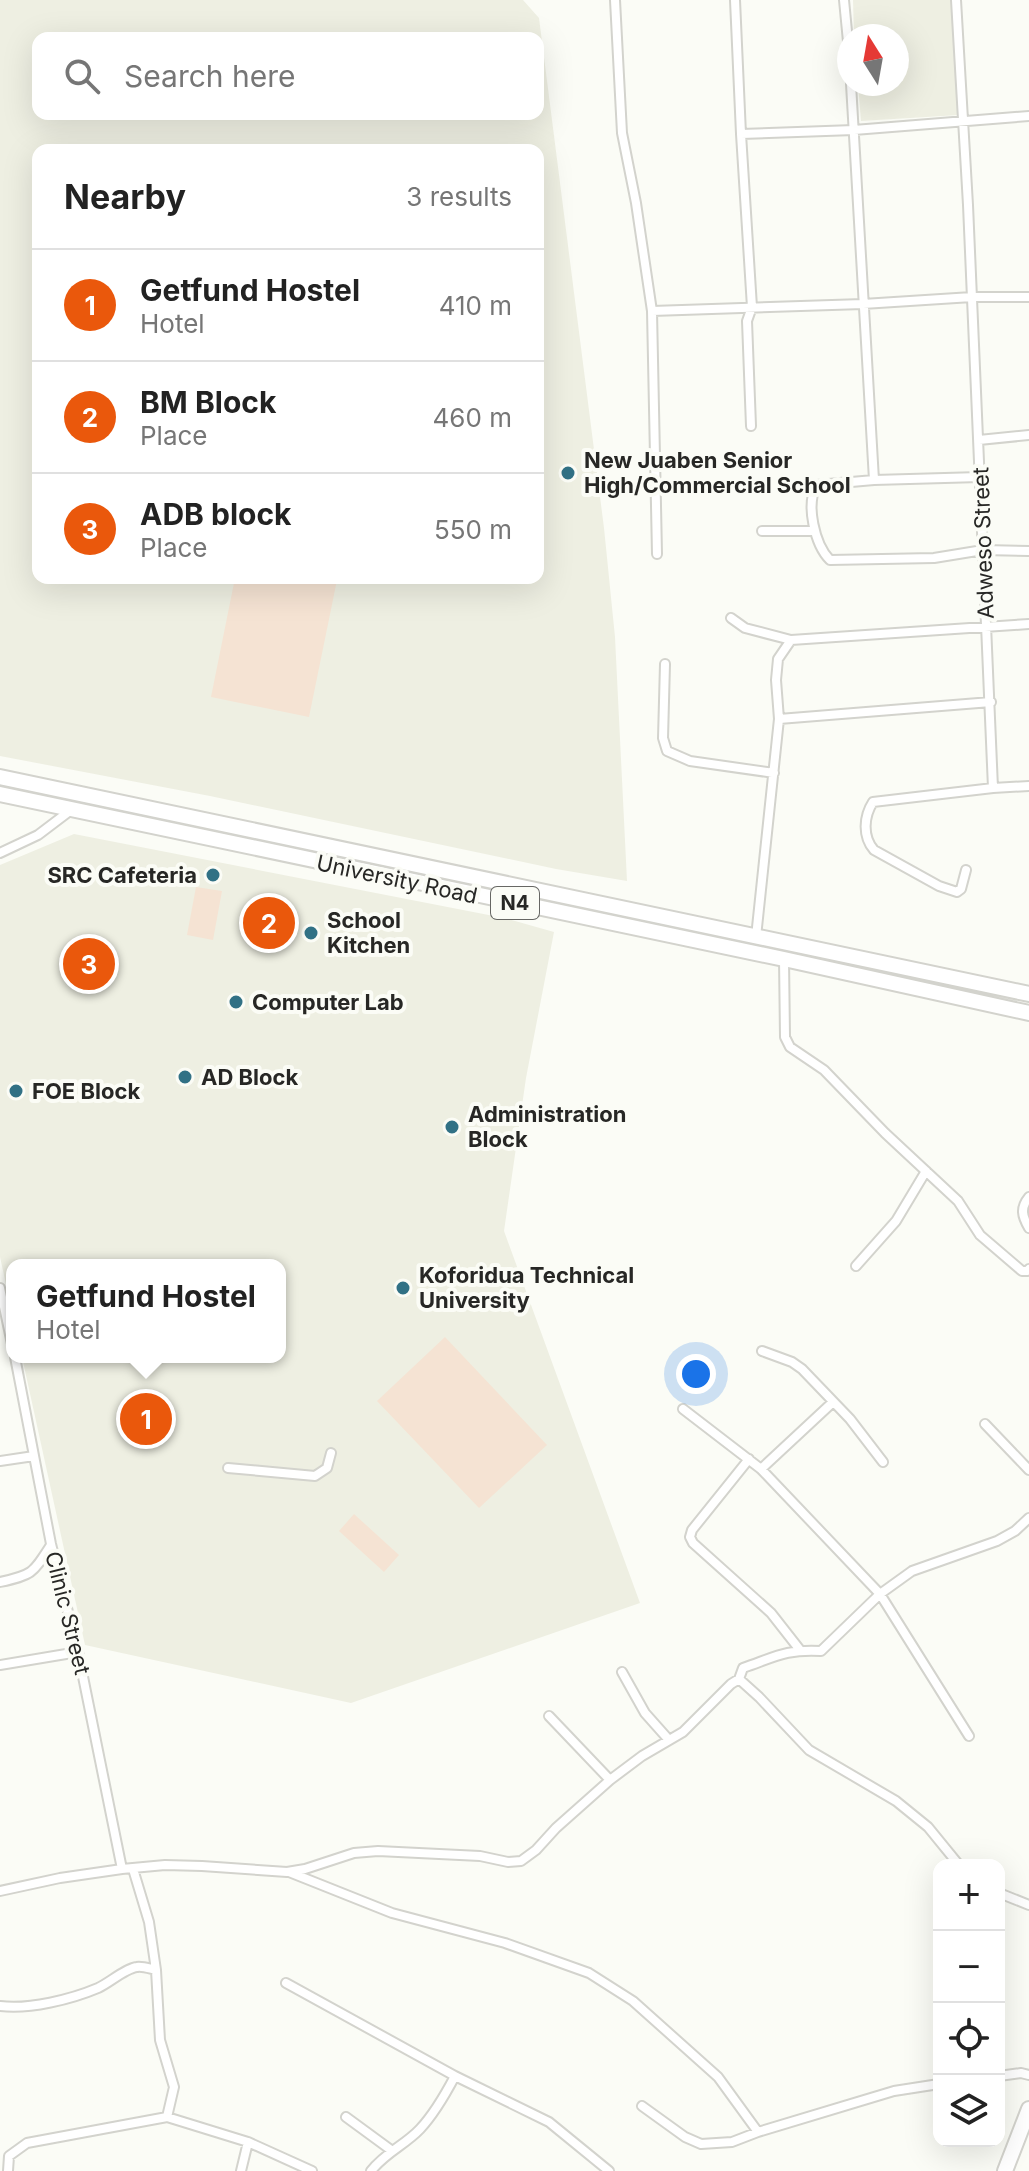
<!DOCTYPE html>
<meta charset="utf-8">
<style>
body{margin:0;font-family:Inter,sans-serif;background:#f6f6f6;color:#222}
.controls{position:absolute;right:24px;bottom:24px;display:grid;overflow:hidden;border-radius:16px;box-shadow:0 8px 32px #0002}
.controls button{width:72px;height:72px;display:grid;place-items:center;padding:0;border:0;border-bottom:2px solid #e0e0e0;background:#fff;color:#222;font:40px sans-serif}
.compass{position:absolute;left:837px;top:24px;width:72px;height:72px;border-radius:50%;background:#fff;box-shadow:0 8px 32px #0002;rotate:349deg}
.you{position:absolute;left:696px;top:1374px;width:28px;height:28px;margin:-20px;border:6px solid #fff;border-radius:50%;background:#1a73e8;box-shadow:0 0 0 12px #1a73e833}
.badge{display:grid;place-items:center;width:52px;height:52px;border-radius:50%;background:#ea580c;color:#fff;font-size:26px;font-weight:700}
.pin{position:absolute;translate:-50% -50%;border:4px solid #fff;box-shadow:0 2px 8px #0006}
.popup{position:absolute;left:6px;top:1259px;width:280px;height:104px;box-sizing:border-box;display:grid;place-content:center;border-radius:16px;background:#fff;filter:drop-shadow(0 2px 6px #0005);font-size:26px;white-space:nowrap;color:#767676}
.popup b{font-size:30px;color:#222}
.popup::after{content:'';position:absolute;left:50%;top:100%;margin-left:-16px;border:16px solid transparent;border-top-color:#fff}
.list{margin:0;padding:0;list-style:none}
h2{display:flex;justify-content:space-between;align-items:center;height:104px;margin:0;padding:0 32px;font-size:34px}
h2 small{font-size:26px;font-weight:400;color:#767676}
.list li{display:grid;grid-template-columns:52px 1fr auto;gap:24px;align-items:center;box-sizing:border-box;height:112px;padding:0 32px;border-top:2px solid #e0e0e0}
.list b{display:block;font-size:30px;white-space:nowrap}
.list p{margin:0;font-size:26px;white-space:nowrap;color:#767676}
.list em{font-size:26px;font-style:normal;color:#767676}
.icon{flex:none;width:44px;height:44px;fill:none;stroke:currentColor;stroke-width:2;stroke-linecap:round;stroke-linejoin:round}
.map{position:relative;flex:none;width:1029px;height:2171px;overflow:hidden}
.search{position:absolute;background:#fff;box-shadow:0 8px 32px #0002;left:32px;top:32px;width:512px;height:88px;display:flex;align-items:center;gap:20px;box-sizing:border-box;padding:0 28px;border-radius:16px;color:#767676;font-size:30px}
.panel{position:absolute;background:#fff;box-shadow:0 8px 32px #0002;left:32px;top:144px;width:512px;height:440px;border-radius:16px}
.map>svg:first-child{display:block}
.built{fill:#eeefe2;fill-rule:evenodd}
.green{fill:#f5e3d3}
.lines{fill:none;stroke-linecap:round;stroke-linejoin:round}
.street-casing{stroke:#d3d3cd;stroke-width:12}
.highway-casing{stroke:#d3d3cd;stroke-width:18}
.street{stroke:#fff;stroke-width:8}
.highway{stroke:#fff;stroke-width:14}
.poi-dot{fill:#317185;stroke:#fbfcf6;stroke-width:3}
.labels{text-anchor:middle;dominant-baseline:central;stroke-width:8;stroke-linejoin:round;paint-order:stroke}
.shield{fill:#fbfcf6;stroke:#676764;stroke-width:2}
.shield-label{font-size:20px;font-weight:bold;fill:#272725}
.poi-label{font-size:22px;font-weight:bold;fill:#272725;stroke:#fbfcf6;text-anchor:start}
.street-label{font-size:22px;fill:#272725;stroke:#fbfcf6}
</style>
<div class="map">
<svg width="1029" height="2171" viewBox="0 0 1029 2171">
<rect width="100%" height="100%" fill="#fbfcf6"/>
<path class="built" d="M0,0H523L539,18L604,528L615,637L627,881L556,869L210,796L0,756ZM38,38H538V114H38ZM38,150H538V578H38Z
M853,0H952L959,115L861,121L858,84H897V36H854Z
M74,834L504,918L554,932L526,1078L504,1231L640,1603L351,1703L85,1645L22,1357H280V1265H12V1311L0,1257V865Z"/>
<path class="green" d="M235,578L337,580L309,717L211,697Z
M196,887L222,891L213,940L187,935Z
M445,1337L547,1445L479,1508L377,1401Z
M354,1514L399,1555L384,1572L339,1531Z"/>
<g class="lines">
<g class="street-casing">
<path id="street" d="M615,0L622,133L636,203L652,311L657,554
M735,0L741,134L752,307L747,321L751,426
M844,0L849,52
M956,0L968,205L993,788
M851,84L874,480
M741,134L854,130L1029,116
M652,311L863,304L972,297H1029
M979,440L1029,435
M980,477L874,480L817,485C805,504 815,545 830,560L934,558L983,550L1029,551
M762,531H814
M731,618L745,628L791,640
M665,664L663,738L667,751L690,761L774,773
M991,702L779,719L776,680L778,659L791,640L1029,624
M0,853L38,835L71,810
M966,870L961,889L957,892L939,886L874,850C862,836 864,816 873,802L993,788L1029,786
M756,937L779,719
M784,959L785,1037L790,1047L824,1070L885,1133L958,1201L980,1235L1022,1271H1027L1029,1269
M1029,1197C1020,1208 1022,1216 1029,1228
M856,1266L896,1221L926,1171
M0,1288L12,1344
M762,1351L792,1362L802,1369L850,1419L883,1462
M15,1357L51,1544L78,1652L122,1869
M683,1409L761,1469L880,1594L969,1736
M985,1424L1029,1470
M749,1459L692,1530L690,1537L693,1543L771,1613L800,1650
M0,1461L34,1456
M228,1468L315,1476L327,1468L331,1453
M761,1469L833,1402
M0,1582C33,1575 33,1573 51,1545
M0,1665L78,1652
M622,1672L645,1713L669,1740
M739,1679L743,1668C775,1657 786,1649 821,1651L880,1594L912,1571L997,1541L1015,1531L1029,1518
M549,1716L610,1780
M133,1869L149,1922L156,1970
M289,1872L392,1913L505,1943L589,1973L633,2001L718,2077L758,2132
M0,1891L60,1878L122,1869L165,1865L202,1866L287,1872L305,1869L354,1853L378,1851L480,1856L508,1862L521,1861L536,1850L556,1828L610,1780L642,1756L683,1732L731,1684L739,1679L759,1697L809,1750L896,1801L928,1827L959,1865
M999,1893L1029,1905
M286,1983L455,2076L549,2122L609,2171
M0,2006C29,2010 72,1999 98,1988C109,1983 126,1968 137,1967C142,1966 151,1969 156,1970L160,2040L174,2087L167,2117
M999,2076L1021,2073L1029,2075
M642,2106L685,2137L701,2144L732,2142L758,2132L894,2091L939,2084
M346,2117L391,2150
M8,2171L9,2156L27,2143L167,2117L248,2142L312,2171
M241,2171L248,2142
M371,2171C386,2152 405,2145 420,2129C434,2114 445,2095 455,2076"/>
</g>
<g class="highway-casing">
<path id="highway" d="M0,777L1029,994
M0,794L784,959L1029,1013
M1005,2171L1029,2109"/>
</g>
<use href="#street" class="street"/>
<use href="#highway" class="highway"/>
</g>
<g class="poi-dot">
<circle cx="568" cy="473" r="8"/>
<circle cx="213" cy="875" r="8"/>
<circle cx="311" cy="933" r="8"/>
<circle cx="236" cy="1002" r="8"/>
<circle cx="185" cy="1077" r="8"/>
<circle cx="16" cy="1091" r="8"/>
<circle cx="452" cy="1127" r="8"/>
<circle cx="403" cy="1288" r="8"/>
</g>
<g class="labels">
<rect class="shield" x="491" y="887" width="48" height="32" rx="6"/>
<g class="shield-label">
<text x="515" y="903">N4</text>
</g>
<g class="poi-label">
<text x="584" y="460">New Juaben Senior<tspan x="584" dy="25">High/Commercial School</tspan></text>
<text x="197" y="875" text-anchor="end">SRC Cafeteria</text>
<text x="327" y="920">School<tspan x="327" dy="25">Kitchen</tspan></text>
<text x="252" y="1002">Computer Lab</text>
<text x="201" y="1077">AD Block</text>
<text x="32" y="1091">FOE Block</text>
<text x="468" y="1114">Administration<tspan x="468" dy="25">Block</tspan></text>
<text x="419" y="1275">Koforidua Technical<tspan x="419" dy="25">University</tspan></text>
</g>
<g class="street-label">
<text transform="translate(983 543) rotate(-92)">Adweso Street</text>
<text transform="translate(397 879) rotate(12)">University Road</text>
<text transform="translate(68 1613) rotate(76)">Clinic Street</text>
</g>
</g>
</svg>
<div class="controls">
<button>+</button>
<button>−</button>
<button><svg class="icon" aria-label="locate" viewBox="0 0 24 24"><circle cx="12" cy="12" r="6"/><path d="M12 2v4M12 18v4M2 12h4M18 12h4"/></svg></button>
<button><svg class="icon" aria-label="layers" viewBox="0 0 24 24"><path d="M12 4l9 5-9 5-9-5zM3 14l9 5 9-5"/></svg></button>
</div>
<svg class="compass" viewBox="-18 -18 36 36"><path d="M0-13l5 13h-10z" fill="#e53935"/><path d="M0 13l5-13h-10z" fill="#767676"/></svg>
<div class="you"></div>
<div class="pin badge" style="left:146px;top:1419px">1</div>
<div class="popup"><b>Getfund Hostel</b>Hotel</div>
<div class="pin badge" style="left:269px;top:923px">2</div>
<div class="pin badge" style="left:89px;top:964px">3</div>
<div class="search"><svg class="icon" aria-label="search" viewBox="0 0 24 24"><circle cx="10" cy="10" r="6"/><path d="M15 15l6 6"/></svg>Search here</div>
<section class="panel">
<h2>Nearby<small>3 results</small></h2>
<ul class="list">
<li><span class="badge">1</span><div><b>Getfund Hostel</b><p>Hotel</p></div><em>410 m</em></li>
<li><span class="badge">2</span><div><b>BM Block</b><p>Place</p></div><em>460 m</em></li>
<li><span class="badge">3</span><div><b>ADB block</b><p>Place</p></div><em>550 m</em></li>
</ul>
</section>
</div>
